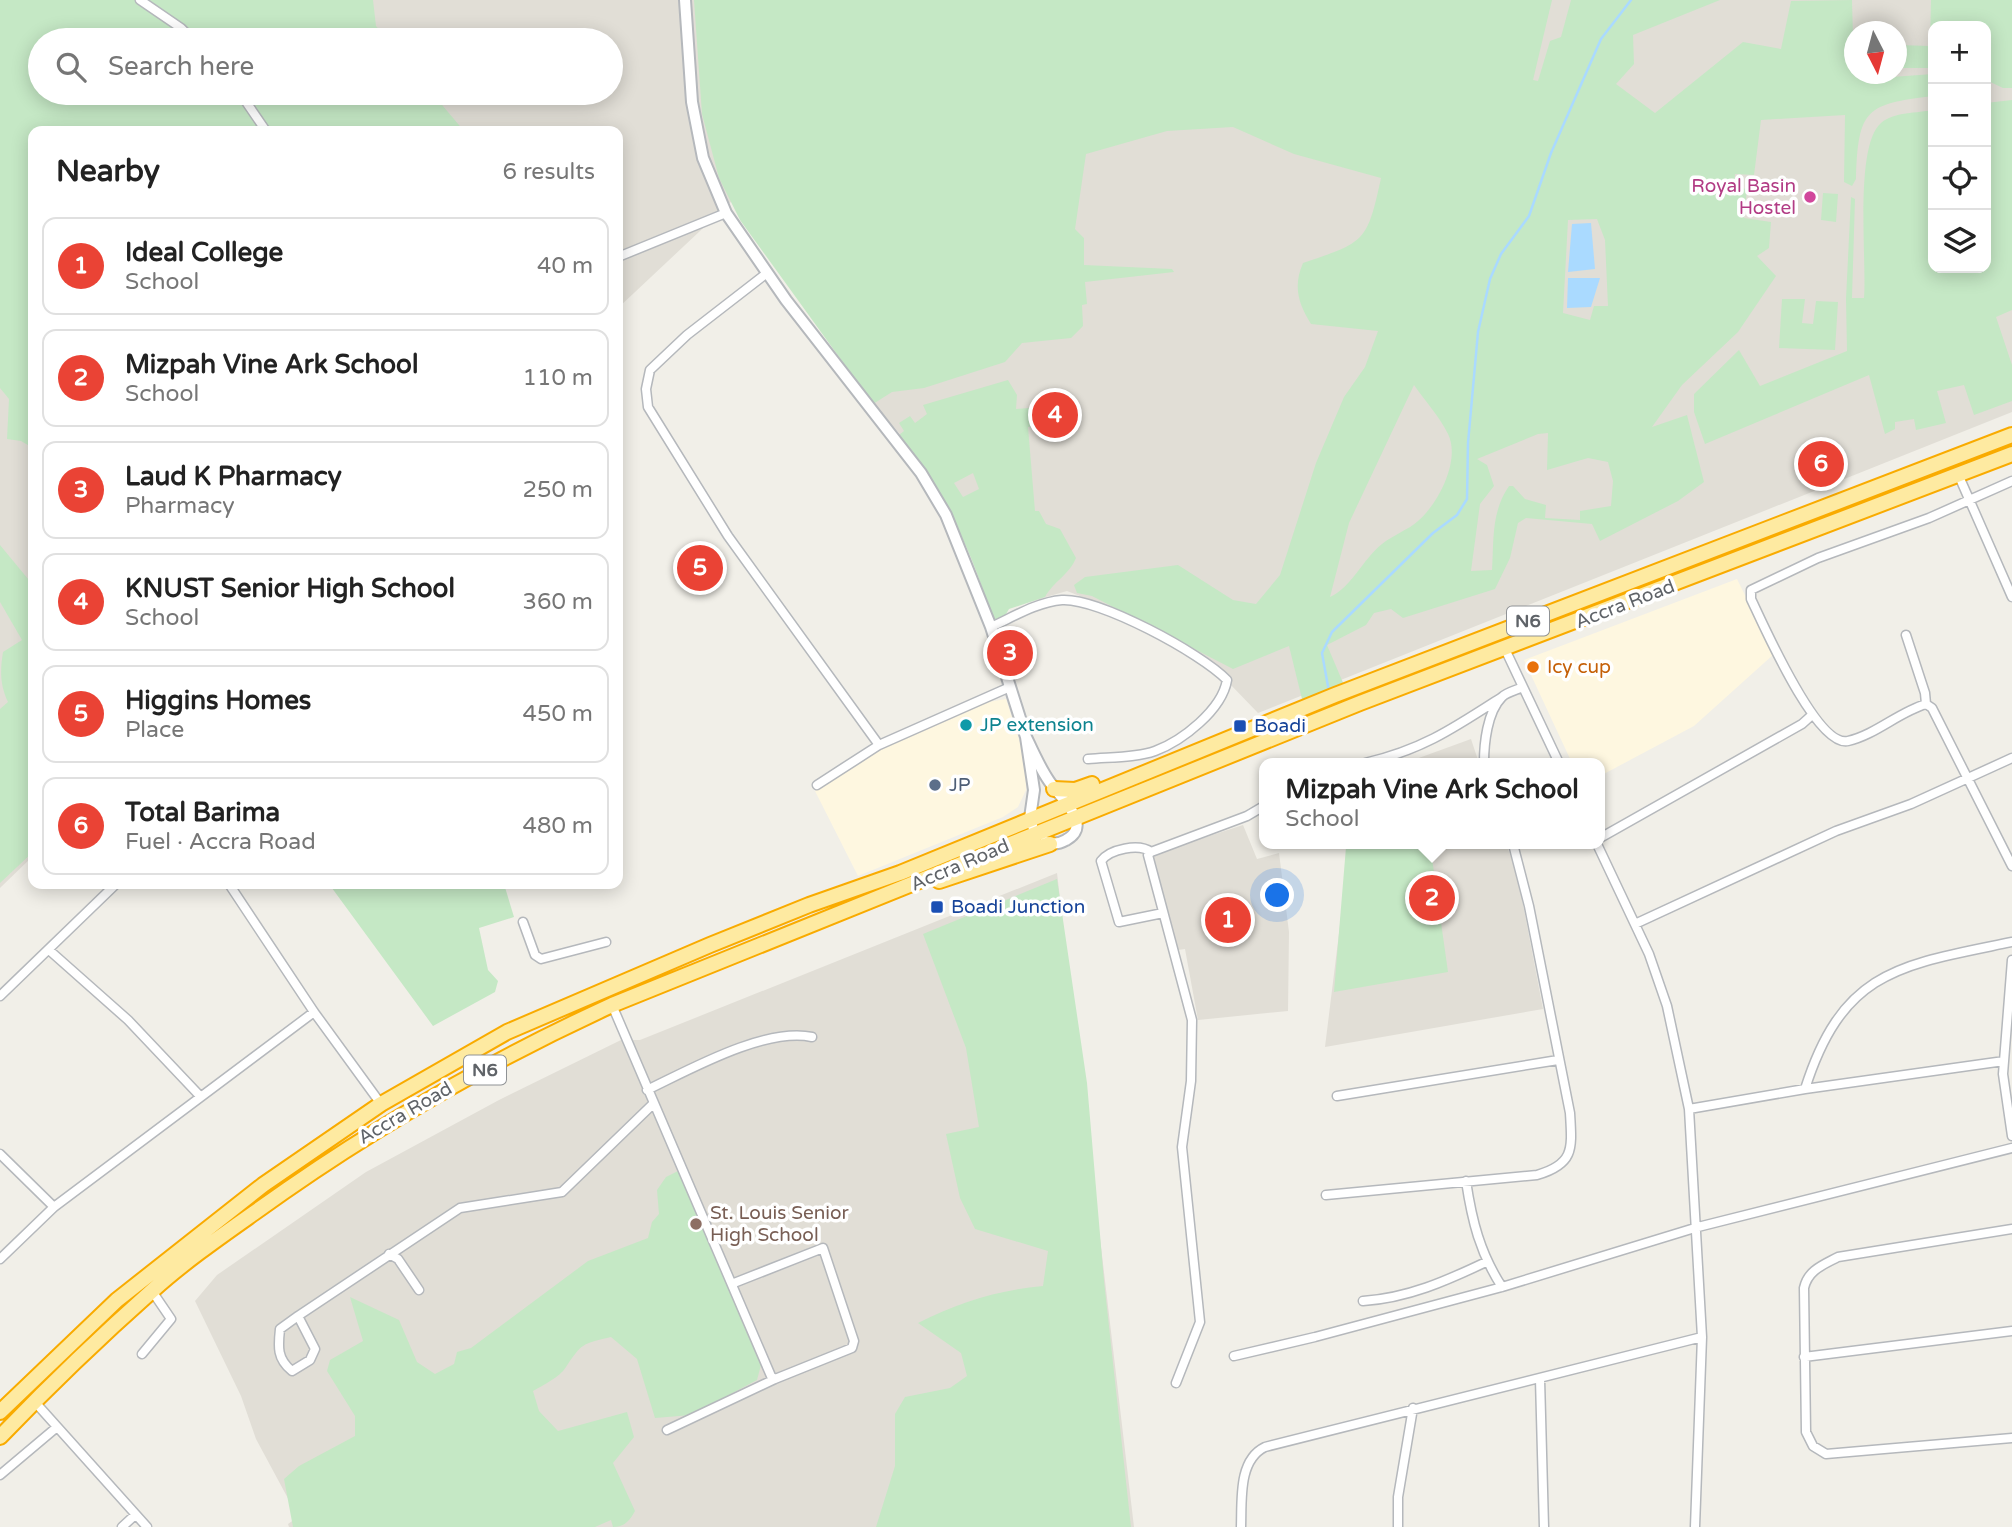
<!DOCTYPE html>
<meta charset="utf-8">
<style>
body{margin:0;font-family:"Varela Round",sans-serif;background:#f2f2f2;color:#222}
.controls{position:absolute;right:21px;top:21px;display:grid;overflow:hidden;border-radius:14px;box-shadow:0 4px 18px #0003}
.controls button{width:63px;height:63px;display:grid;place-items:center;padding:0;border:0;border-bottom:2px solid #e0e0e0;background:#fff;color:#222;font:35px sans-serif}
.compass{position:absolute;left:1844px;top:21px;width:63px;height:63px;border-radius:50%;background:#fff;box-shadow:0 4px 18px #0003;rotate:174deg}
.you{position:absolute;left:1278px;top:896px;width:24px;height:24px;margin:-18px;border:5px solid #fff;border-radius:50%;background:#1a73e8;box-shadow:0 0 0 10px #1a73e833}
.badge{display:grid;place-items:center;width:46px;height:46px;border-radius:50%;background:#ea4335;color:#fff;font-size:23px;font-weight:700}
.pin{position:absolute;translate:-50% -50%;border:4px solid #fff;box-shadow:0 2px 7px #0006}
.popup{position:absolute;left:1259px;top:758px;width:346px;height:91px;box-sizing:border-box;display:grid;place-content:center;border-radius:14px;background:#fff;filter:drop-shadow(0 2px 5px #0005);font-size:23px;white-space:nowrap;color:#767676}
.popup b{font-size:26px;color:#222}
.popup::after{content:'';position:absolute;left:50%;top:100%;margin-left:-14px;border:14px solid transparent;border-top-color:#fff}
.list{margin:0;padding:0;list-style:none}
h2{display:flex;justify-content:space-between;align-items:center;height:91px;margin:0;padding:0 28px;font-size:30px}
h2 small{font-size:23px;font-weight:400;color:#767676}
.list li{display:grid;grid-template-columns:46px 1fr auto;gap:21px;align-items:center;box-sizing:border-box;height:98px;margin:0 14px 14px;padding:0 14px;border:2px solid #e0e0e0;border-radius:14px}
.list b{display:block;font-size:26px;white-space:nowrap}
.list p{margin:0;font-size:23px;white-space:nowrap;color:#767676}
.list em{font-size:23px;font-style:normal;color:#767676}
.icon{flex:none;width:38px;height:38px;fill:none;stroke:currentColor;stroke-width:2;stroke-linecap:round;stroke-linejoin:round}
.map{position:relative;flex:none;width:2012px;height:1527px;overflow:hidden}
.search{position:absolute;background:#fff;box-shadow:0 4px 18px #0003;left:28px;top:28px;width:595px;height:77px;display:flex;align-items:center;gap:18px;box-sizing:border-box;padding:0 24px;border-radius:38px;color:#767676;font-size:26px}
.panel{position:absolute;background:#fff;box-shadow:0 4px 18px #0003;left:28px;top:126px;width:595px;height:763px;border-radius:14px}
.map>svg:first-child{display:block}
.commercial{fill:#fef7e0}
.education{fill:#e1ded6;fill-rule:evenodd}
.green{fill:#c5e8c5;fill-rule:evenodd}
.water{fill:#aadaff}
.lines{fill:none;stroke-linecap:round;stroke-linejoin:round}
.stream{stroke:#aadaff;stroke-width:2.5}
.minor-casing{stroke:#b5b8bc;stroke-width:11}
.tertiary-casing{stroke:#b5b8bc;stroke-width:14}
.trunk-casing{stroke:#f9ab00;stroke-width:18}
.minor{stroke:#fff;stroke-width:8}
.tertiary{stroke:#fff;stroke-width:10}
.trunk{stroke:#feeaa1;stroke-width:14}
.hotel-dot{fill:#d1479c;stroke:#fff;stroke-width:2.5}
.food-dot{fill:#e8710a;stroke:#fff;stroke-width:2.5}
.culture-dot{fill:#0f9aa8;stroke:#fff;stroke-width:2.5}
.transit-dot{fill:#1a4fb4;stroke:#fff;stroke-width:2.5}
.service-dot{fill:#5c6f8a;stroke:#fff;stroke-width:2.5}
.education-dot{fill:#8d6e63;stroke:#fff;stroke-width:2.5}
.labels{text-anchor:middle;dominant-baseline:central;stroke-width:7;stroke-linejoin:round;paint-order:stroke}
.shield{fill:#fff;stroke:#8f9295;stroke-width:2}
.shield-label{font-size:18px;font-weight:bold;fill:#5f6368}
.hotel-label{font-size:19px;fill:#b23c85;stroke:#fff;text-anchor:end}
.street-label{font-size:19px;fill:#5f6368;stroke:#fff}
.food-label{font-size:19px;fill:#c56008;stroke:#fff;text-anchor:start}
.culture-label{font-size:19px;fill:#0d838f;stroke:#fff;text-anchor:start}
.transit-label{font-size:19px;fill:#164399;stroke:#fff;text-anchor:start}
.service-label{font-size:19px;fill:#4e5e75;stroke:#fff;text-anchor:start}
.education-label{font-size:19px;fill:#785e54;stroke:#fff;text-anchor:start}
</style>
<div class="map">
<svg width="2012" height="1527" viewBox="0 0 2012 1527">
<rect width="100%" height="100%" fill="#f1efe8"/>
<path class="commercial" d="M1737,579L1774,654L1694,726L1600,776V763H1572L1524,660Z
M1006,699L1025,758L1026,790L1018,807L1003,817L858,876L815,791L875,752L982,703Z"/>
<path class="education" d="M0,0H2012V412L1258,713L1200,653L1113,609L1067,591L1011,607L932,472L865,393L733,200L618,308V131H33V856L0,888ZM1933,26H1986V268H1933ZM1854,32H1896V74H1854ZM40,40H611V93H40Z
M1471,739L1479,763H1405Z
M1243,825L1257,859L1279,853L1289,932L1288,1011L1198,1020L1185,949L1178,950L1151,855Z
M1350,844H1506L1517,873L1543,1009L1325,1047Z
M1057,873L1134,1527H289L288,1524L298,1517L256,1439L241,1396L195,1301L217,1275L366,1172L499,1100L621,1040H640Z"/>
<path class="green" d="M0,0H373L376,26L388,40H40V93H432L464,131H33V448L21,441L7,439L9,399L0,388Z
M694,0H1552L1533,80L1538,81L1550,41L1561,37L1571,0H1720L1633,35L1634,64L1616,84L1655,113L1743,42L1781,49L1791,1L1852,0L1854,74L1892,77L1933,74V96C1866,104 1858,109 1856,179L1852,186L1844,182L1845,115L1761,120L1754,175L1735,174L1734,187L1747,189L1744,218L1771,222L1769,248L1757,256L1776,276L1738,332L1682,385L1652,427L1687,415L1704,482L1678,501L1600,541L1592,524L1526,518L1518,523L1510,558L1495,589L1403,618L1391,609L1374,613L1366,625L1327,645L1344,685L1302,699L1289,646L1233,669L1092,596L1077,593L1074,585L1085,577L1178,565L1233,600L1256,604L1280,575L1316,463L1344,397L1365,367L1378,331L1311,324C1298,303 1293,286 1303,263C1365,242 1367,243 1381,178L1294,154L1233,127L1167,131L1086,154L1075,229L1084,238V265L1172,269L1174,272L1085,282L1087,304L1082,305L1083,326L1071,338L1022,343L1005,362L924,388L892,392L873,404L740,220L719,178L702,114ZM1597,219L1605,240L1608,306H1594L1590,320L1563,313L1568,220ZM1414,385C1425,401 1440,417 1448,434C1461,460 1438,504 1418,521C1408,530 1393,535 1382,544C1362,560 1352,587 1330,597L1349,523ZM1548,433L1547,470L1588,458L1608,462L1613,481L1611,506L1580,511V520L1545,518L1546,505L1525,499L1513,486H1509C1491,512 1494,540 1492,570L1471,571L1480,504L1494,486L1487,465L1477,459L1538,434Z
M1931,0H2012V88H2003L1986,80V26H1933V68H1897V45L1930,46Z
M2012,100V310L1996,317L2012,365V401L1974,415L1964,385L1937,391L1946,423L1916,430L1914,419L1895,422V429L1885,434L1869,375L1705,444L1694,412V394L1739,350L1760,386L1847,351L1846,299L1851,197L1855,199L1852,298H1864C1867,262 1854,146 1881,123C1893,112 1918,113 1933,110V268H1986V103Z
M1823,193L1838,194L1836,222L1821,220Z
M1782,299H1805L1802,323L1813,324L1816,301L1838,302L1835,350L1779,348Z
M1008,380L1017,395L1016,409L1043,407L1044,425L1028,427L1035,511H1039L1046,524L1060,529L1076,558C1069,575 1054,581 1045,597L1009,609L1003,619L993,622C971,546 946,498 899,435L904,431L899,423L910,416L915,423L927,414L923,405ZM973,473L979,489L963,497L954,483Z
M1059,395H1064L1065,404H1072V422L1056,423L1054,406L1060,405Z
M0,545L33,585V852L0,883V709L8,702C0,685 0,671 3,652L22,640L0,602Z
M1378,844H1430L1448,972L1334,992L1346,847Z
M1057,879L1087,1083L1104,1281L1131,1527H876L895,1466V1414L905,1397L950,1388L967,1376L961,1353L918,1323C959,1302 998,1290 1043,1286L1048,1251L975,1229L960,1198L946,1134L979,1127L966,1048L923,934Z
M329,884H504L514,917L479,928L488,970L498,981L495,992L433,1026Z
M678,1171L762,1361L757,1380L691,1415L655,1418L637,1359L611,1337C582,1344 582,1343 566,1367C560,1377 543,1385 533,1391L539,1411L558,1431L627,1412L634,1437L613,1463L635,1511C630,1520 625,1527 613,1527L611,1520L595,1527H293L284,1479L299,1466L355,1436V1416L327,1371L330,1360L363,1341L350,1297L399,1320L417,1362L435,1374L454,1364L457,1352L471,1348L588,1261L648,1238L652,1222L659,1214L657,1190L666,1177Z"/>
<path class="water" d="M1591,223L1595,269L1568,272L1572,224Z
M1568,278H1600L1591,307L1567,308Z"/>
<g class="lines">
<path class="stream" d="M1329,692L1322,653L1332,632L1433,533L1457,515L1467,499L1468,443L1478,332L1490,279L1501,254L1529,216L1551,153L1601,39L1631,0"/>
<g class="minor-casing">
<path id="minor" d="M140,0L181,28L193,40
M240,93L266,131
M618,257L726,213
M767,273L687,335L650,370L646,389L648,407L728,536L879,745
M1958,474L2012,597
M2012,481L1929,518L1818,558L1751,590V599C1763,624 1817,748 1848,741C1875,735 1899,712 1926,704L1932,708L2012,866
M991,627C1013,617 1037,602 1062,600C1099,598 1201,653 1227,680C1222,710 1182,741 1155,751C1135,758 1109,757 1088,759
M1906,635L1925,693L1926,704
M1505,649L1559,763
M1365,763C1422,750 1454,728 1502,697
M1484,763C1484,744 1487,712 1502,697C1507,692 1517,690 1523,687
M817,785L879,745L1010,687
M1600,838L1802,724L1812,715
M1597,844L1649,954L1667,1006L1689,1109L1702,1337L1695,1527
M1151,852L1148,855L1192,1020L1191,1081L1182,1147L1200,1322L1176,1383
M1151,852C1139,843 1110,849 1101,861L1119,922L1163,913
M1151,852L1247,816L1264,806
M229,884L314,1012L381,1104
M523,922L535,955L541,959L606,942
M1635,924L1836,831L1911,804L2012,758
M49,950L128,1020L200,1096
M2012,960L2003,1074L2012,1136
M0,996L116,884
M612,1005L771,1376L775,1379
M1805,1089C1843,969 1901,965 2012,942
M647,1090C689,1070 765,1027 812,1037
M1337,1096L1558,1060
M1689,1109L1805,1089L2004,1061
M0,1154L54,1207
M1466,1181C1472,1221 1480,1253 1502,1287
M1326,1195L1537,1175C1575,1164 1572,1148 1570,1113L1529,906L1513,844
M2012,1229L1838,1257C1823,1265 1808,1270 1804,1288L1806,1432L1813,1446L1826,1454L2012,1438
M389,1254L398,1259L419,1290
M0,1259L54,1207L314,1012
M1363,1301C1408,1298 1446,1281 1486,1262
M298,1316L315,1349L310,1360L292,1371C277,1359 278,1347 280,1329L298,1316L460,1208L562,1192L653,1104
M142,1354L171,1319L152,1291
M1234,1356L1315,1337L1502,1287L1698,1227L2012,1148
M1804,1357L2012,1331
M1540,1379L1544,1527
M34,1401L147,1527
M667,1430L775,1379L852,1348L854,1341L823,1248L734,1283
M0,1475L57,1427
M122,1527L135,1515
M1241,1527C1242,1500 1238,1460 1265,1447L1702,1337
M1398,1527V1497L1413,1408"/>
</g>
<g class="tertiary-casing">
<path id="tertiary" d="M685,0L692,102L703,158L726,213L786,300L921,473L946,515L991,627L1026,737L1034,790L1030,818L1032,825
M1026,737C1033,752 1040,768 1049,781C1059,796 1094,825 1066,840C1059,844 1053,845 1045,842"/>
</g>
<g class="trunk-casing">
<path id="trunk" d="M1054,789L1075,790L1092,784
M939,881L1050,844
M0,1412L117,1300L263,1185L381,1104L507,1032L710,945L809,905L900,873L1335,695L2012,435
M0,1437C49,1386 100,1337 153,1290C184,1262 220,1237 254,1213C367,1131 486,1063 612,1005L1360,703L2012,454"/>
</g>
<use href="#minor" class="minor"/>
<use href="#tertiary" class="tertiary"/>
<use href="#trunk" class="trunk"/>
</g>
<circle class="hotel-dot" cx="1810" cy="197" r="7"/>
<circle class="food-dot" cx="1533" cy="667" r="7"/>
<circle class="culture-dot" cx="966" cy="725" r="7"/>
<g class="transit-dot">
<rect x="1233" y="719" width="14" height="14" rx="3.5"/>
<rect x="930" y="900" width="14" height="14" rx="3.5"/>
</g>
<circle class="service-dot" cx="935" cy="785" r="7"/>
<circle class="education-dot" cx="696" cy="1224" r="7"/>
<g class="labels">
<g class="shield">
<rect x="1507" y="606.5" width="42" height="29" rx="5"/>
<rect x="464" y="1055.5" width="42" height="29" rx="5"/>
</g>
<g class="shield-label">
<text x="1528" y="621">N6</text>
<text x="485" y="1070">N6</text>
</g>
<g class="hotel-label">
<text x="1796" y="186">Royal Basin<tspan x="1796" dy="22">Hostel</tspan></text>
</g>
<g class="street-label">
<text transform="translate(1625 604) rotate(-21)">Accra Road</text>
<text transform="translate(960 865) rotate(-23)">Accra Road</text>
<text transform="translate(405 1113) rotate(-30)">Accra Road</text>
</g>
<g class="food-label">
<text x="1547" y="667">Icy cup</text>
</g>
<g class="culture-label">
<text x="980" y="725">JP extension</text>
</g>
<g class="transit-label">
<text x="1254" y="726">Boadi</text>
<text x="951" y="907">Boadi Junction</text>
</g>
<g class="service-label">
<text x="949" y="785">JP</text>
</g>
<g class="education-label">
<text x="710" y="1213">St. Louis Senior<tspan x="710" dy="22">High School</tspan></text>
</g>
</g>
</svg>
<div class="controls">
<button>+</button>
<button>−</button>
<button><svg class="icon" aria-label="locate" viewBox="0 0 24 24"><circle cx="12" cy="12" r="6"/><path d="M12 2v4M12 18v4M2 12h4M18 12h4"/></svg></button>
<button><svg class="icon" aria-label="layers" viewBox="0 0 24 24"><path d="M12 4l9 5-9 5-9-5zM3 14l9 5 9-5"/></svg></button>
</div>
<svg class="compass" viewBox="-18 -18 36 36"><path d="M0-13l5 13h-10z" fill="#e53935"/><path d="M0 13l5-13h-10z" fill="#767676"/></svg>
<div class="you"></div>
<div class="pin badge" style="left:1228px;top:920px">1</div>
<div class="pin badge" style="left:1432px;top:898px">2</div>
<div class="popup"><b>Mizpah Vine Ark School</b>School</div>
<div class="pin badge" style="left:1010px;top:653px">3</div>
<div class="pin badge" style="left:1055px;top:415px">4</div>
<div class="pin badge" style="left:700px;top:568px">5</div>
<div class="pin badge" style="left:1821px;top:464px">6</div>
<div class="search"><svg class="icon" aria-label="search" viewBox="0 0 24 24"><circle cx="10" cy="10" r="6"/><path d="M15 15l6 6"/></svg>Search here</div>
<section class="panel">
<h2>Nearby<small>6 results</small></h2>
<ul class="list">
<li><span class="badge">1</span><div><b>Ideal College</b><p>School</p></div><em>40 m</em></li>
<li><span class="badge">2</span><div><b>Mizpah Vine Ark School</b><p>School</p></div><em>110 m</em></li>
<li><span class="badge">3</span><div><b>Laud K Pharmacy</b><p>Pharmacy</p></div><em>250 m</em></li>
<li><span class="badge">4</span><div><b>KNUST Senior High School</b><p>School</p></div><em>360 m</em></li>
<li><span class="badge">5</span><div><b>Higgins Homes</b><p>Place</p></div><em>450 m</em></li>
<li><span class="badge">6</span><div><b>Total Barima</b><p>Fuel · Accra Road</p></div><em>480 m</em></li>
</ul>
</section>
</div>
